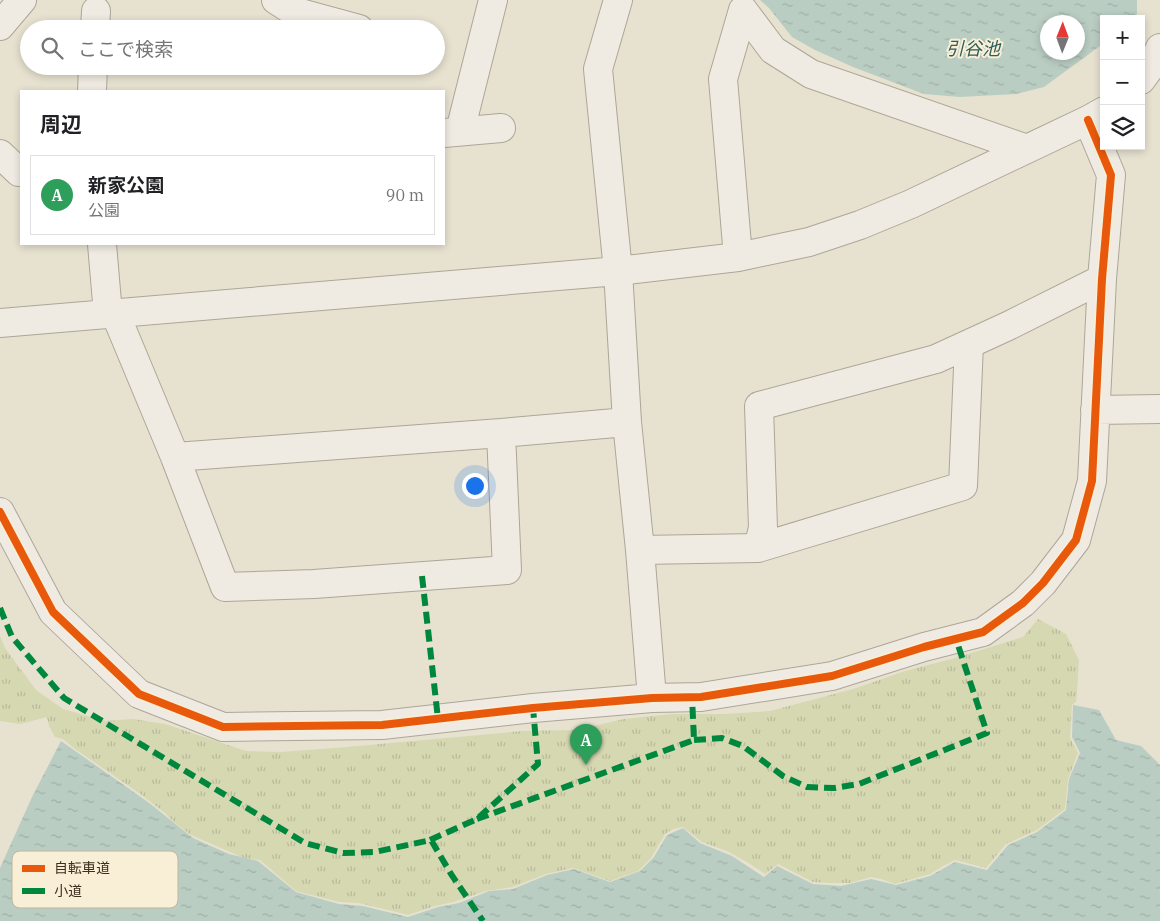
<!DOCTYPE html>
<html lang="ja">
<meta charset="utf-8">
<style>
body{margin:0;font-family:"IBM Plex Serif","Noto Sans JP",serif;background:#f6f6f6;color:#202124}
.controls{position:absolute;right:15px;top:15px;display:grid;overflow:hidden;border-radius:0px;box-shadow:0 2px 8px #0003}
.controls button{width:45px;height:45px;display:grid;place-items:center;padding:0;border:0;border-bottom:1px solid #e0e0e0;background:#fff;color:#202124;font:25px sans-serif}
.compass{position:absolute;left:1040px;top:15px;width:45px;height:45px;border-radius:50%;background:#fff;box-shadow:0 2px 8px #0003;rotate:1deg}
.you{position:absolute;left:474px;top:485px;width:18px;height:18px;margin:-12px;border:4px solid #fff;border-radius:50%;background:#1a73e8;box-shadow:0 0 0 8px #1a73e833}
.badge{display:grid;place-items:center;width:32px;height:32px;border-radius:50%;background:#0f766e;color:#fff;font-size:16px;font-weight:700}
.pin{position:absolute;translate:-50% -41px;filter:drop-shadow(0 1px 2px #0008)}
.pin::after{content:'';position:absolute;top:26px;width:18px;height:15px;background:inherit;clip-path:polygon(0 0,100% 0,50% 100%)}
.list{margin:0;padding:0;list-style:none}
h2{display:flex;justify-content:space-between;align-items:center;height:65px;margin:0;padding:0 20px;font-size:21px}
h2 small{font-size:16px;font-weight:400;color:#757577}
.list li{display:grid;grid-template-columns:32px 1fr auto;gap:15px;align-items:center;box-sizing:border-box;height:80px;margin:0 10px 10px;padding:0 10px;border:1px solid #e0e0e0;border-radius:0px}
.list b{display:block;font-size:19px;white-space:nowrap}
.list p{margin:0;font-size:16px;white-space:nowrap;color:#757577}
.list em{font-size:16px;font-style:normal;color:#757577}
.icon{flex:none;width:28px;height:28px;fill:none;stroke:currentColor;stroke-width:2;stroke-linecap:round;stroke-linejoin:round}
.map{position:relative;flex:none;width:1160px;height:921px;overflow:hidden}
.search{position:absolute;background:#fff;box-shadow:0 2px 8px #0003;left:20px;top:20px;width:425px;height:55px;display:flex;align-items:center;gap:12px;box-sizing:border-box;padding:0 18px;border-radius:28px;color:#757577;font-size:19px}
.panel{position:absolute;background:#fff;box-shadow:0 2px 8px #0003;left:20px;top:90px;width:425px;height:155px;border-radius:0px}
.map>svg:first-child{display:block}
.park{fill:url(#park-tufts)}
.water{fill:url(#water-ripples);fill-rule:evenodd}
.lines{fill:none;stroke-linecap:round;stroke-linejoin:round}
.minor-casing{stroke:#ada698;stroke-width:30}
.minor{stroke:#efebe2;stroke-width:28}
.quiet{stroke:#00873e;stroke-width:6;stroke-dasharray:12 6;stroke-linecap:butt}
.cycleway-casing{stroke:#f8efd6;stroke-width:11}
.cycleway{stroke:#e8590c;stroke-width:8}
.labels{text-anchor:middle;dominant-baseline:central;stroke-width:4;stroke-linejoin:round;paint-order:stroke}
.water-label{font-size:18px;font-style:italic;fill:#2d5d5c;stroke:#f8efd6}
.key{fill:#f8efd6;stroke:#c0b59f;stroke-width:1}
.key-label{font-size:14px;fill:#3d2e1f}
</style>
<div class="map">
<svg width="1160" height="921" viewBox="0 0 1160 921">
<defs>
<pattern id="park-tufts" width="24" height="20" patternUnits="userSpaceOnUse" patternTransform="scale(1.25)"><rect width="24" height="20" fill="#d6d8b2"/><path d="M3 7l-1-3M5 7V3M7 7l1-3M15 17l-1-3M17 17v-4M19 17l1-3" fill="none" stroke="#b9ba99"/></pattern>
<pattern id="water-ripples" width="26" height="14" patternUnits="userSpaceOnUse" patternTransform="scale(1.25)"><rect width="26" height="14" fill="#bacdc3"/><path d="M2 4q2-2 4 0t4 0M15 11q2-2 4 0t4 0" fill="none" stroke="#a1b0a7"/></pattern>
</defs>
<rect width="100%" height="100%" fill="#e7e1d0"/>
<path class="park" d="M1038,619L1066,634L1079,660L1077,694L1076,702L1072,705L1070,738L1078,753L1068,779L1065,809L1037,830L1006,844L986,868L955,860L943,866L930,874L895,884L881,879L871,877L850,883H830L813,882L778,864L765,874L747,862L727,851L702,842L683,827L673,829L665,834L651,858L638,871L610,881L573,868L546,874L513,887L486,891L453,902L435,906L408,915L359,903L339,902L296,891L260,860L244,858L191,835L175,823L165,813L139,793L75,749L63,739L55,737L49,726L47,717L20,724L0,721V636L5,648L36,690L63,709L105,721L133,719L165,724L246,751L281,752L347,747L523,731L576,730L624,719L672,714H724L770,711L853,689L905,671L955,658L1023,637Z"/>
<path class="water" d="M760,0H1137V14L1131,19H1104V43L1044,87L1016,94L960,97L924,94L853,67L815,50L792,37L769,8ZM1048,22H1078V52H1048Z
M1073,705L1099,710L1116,740L1141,746L1160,765V921H0V868L32,797L61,741L148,802L193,838L229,854L258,861L296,892L339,904L363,906L408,917L438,907L459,903L489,891L513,889L547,875L574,869L610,882L640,871L654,857L667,835L683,828L700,843L732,856L764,877L777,866L813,884L841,886L871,879L896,885L930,876L955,862L987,870L1008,845L1037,832L1066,810L1069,779L1080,753L1072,737Z"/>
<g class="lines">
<g class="minor-casing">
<path id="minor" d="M276,0L293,11L359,29
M618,0L598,69L618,271L627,422L640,550L652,698
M743,10L773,50L811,74L1027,149
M0,26L22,0
M95,29L96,11
M1141,80L1152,65L1160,48
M92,91L93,66
M460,131L493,0
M444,133L501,128
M0,154L19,172
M102,244L108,314
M738,257L723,79L743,10
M115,313L175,457L225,587L314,584L507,570L501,433L627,422
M0,323L618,271L738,257L809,242L860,225L911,204L1088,120L1104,111
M1095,410L1160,409
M175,457L501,433
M0,512L53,612L139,694L223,727L382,725L533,708L652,698L701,697L832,676L924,647L983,632L1023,603L1043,583L1076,540L1092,481L1102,279L1111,175L1088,120
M758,548L963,486L969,344
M640,550L758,548L763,528L759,406L936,359L1008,326L1102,279"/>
</g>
<use href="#minor" class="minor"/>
<path class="quiet" d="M422,576L438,719
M0,608L12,637L64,698L305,843L343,853L375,852L431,840L451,874L483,921
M694,740L722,738L743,746L783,776L807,787L834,788L859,784L987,733L956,639
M477,819L694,740L692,697
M430,840L477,819L538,764L533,708"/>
<g class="cycleway-casing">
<path id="cycleway" d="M0,512L53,612L139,694L223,727L382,725L533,708L652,698L701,697L832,676L924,647L983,632L1023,603L1043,583L1076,540L1092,481L1102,279L1111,175L1088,120"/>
</g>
<use href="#cycleway" class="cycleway"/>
</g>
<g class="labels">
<g class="water-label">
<text x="973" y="48">引谷池</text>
</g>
</g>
<rect x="12" y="851" width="166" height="57" rx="8" class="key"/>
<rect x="22" y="865" width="23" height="7" fill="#e8590c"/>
<rect x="22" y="888" width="23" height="6" fill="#00873e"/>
<g class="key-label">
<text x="54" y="873">自転車道</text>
<text x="54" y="896">小道</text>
</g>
</svg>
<div class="controls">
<button>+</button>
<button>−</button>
<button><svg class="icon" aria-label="layers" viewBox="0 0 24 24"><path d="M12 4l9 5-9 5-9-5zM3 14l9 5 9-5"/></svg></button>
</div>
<svg class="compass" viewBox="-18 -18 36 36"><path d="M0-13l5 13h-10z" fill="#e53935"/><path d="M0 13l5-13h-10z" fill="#757577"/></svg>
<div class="you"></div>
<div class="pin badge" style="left:586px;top:765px;background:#2e9e5b">A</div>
<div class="search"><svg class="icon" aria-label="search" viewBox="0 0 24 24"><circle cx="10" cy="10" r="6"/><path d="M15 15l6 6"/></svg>ここで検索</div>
<section class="panel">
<h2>周辺<small></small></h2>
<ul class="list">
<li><span class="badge" style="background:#2e9e5b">A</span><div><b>新家公園</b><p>公園</p></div><em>90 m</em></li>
</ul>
</section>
</div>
